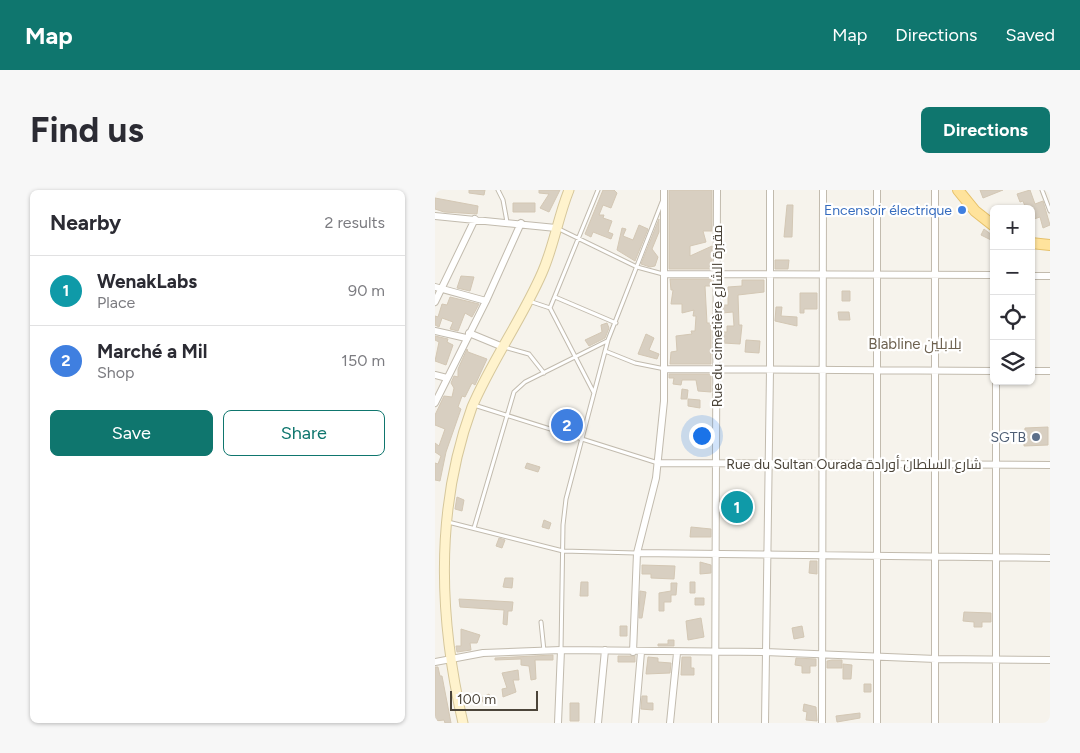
<!DOCTYPE html>
<meta charset="utf-8">
<style>
body{margin:0;font-family:Figtree,Cairo,sans-serif;background:#f7f7f7;color:#2b2b33}
.controls{position:absolute;right:15px;top:15px;display:grid;overflow:hidden;border-radius:8px;box-shadow:0 1px 4px #0004}
.controls button{width:45px;height:45px;display:grid;place-items:center;padding:0;border:0;border-bottom:1px solid #e1e1e2;background:#fff;color:#2b2b33;font:25px sans-serif}
.scale{position:absolute;left:15px;bottom:12px;width:88px;box-sizing:border-box;padding-left:5px;border:2px solid #4b4439;border-top:0;font-size:14px;line-height:18px;white-space:nowrap;color:#4b4439;-webkit-text-stroke:4px #fff;paint-order:stroke}
.you{position:absolute;left:266px;top:245px;width:18px;height:18px;margin:-12px;border:4px solid #fff;border-radius:50%;background:#1a73e8;box-shadow:0 0 0 8px #1a73e833}
.badge{display:grid;place-items:center;width:32px;height:32px;border-radius:50%;background:#0f766e;color:#fff;font-size:16px;font-weight:700}
.pin{position:absolute;translate:-50% -50%;border:2px solid #fff;box-shadow:0 1px 5px #0006}
.list{margin:0;padding:0;list-style:none}
h2{display:flex;justify-content:space-between;align-items:center;height:65px;margin:0;padding:0 20px;font-size:21px}
h2 small{font-size:16px;font-weight:400;color:#7c7c81}
.list li{display:grid;grid-template-columns:32px 1fr auto;gap:15px;align-items:center;box-sizing:border-box;height:70px;padding:0 20px;border-top:1px solid #e1e1e2}
.list b{display:block;font-size:19px;white-space:nowrap}
.list p{margin:0;font-size:16px;white-space:nowrap;color:#7c7c81}
.list em{font-size:16px;font-style:normal;color:#7c7c81}
.actions{display:flex;gap:10px;padding:15px 20px}
.actions a{flex:1;padding:11px 0;border:1px solid #0f766e;border-radius:8px;text-align:center;font-size:18px;color:#0f766e}
.actions .main{background:#0f766e;color:#fff}
.icon{flex:none;width:28px;height:28px;fill:none;stroke:currentColor;stroke-width:2;stroke-linecap:round;stroke-linejoin:round}
.map{position:relative;flex:none;width:615px;height:533px;overflow:hidden;border-radius:8px}
header{display:flex;align-items:center;gap:30px;box-sizing:border-box;height:70px;padding:0 25px;background:#0f766e;color:#fff}
header strong{font-size:24px}
nav{display:flex;gap:28px;margin-inline-start:auto;font-size:18px}
.intro{display:flex;align-items:center;justify-content:space-between;box-sizing:border-box;height:120px;padding:0 30px}
h1{margin:0;font-size:35px}
.button{padding:12px 22px;border-radius:8px;background:#0f766e;color:#fff;font-size:18px;font-weight:700}
main{display:flex;gap:30px;padding:0 30px}
aside{flex:1;background:#fff;border-radius:8px;box-shadow:0 1px 4px #0004}
.map>svg:first-child{display:block}
.building{fill:#d8cfc1;stroke:#d3c7b4}
.lines{fill:none;stroke-linecap:round;stroke-linejoin:round}
.lane-casing{stroke:#c2bbae;stroke-width:5}
.street-casing{stroke:#c2bbae;stroke-width:8}
.secondary-casing{stroke:#d6c79b;stroke-width:11}
.primary-casing{stroke:#e6c16a;stroke-width:12}
.lane{stroke:#fff;stroke-width:3}
.street{stroke:#fff;stroke-width:6}
.secondary{stroke:#fff3cd;stroke-width:9}
.primary{stroke:#ffe39c;stroke-width:10}
.shop-dot{fill:#3f7fe0;stroke:#fff;stroke-width:2}
.service-dot{fill:#5c6f8a;stroke:#fff;stroke-width:2}
.labels{text-anchor:middle;dominant-baseline:central;stroke-width:4.5;stroke-linejoin:round;paint-order:stroke}
.shop-label{font-size:14px;fill:#366cbe;stroke:#fff;text-anchor:end}
.street-label{font-size:14px;fill:#4b4439;stroke:#fff}
.service-label{font-size:14px;fill:#4e5e75;stroke:#fff;text-anchor:end}
.neighbourhood-label{font-size:15px;fill:#6e6250;stroke:#fff}
</style>
<header>
<strong>Map</strong>
<nav><a>Map</a><a>Directions</a><a>Saved</a></nav>
</header>
<div class="intro"><h1>Find us</h1><a class="button">Directions</a></div>
<main>
<aside>
<h2>Nearby<small>2 results</small></h2>
<ul class="list">
<li><span class="badge" style="background:#0f9aa8">1</span><div><b>WenakLabs</b><p>Place</p></div><em>90 m</em></li>
<li><span class="badge" style="background:#3f7fe0">2</span><div><b>Marché a Mil</b><p>Shop</p></div><em>150 m</em></li>
</ul>
<div class="actions"><a class="main">Save</a><a>Share</a></div>
</aside>
<div class="map">
<svg width="615" height="533" viewBox="0 0 615 533">
<rect width="100%" height="100%" fill="#f6f3ec"/>
<path class="building" d="M34,0H50L49,5L34,3Z
M104,0H125L114,22L105,18L114,4L104,3Z
M168,0H179L182,3L176,18L168,15L164,25H169L168,28L177,31L173,42L178,44L176,49L158,42L156,47L150,44Z
M234,0H277V41H268L271,52L255,56V66L277,56V79H234Z
M545,0H568L548,8Z
M595,0L600,14L608,11L615,35L608,38L605,27L596,30V19H591L588,11L585,12L582,4Z
M0,8L43,16L42,24L9,22L0,19Z
M78,13H100V22H78Z
M352,15H358L357,47H349Z
M224,29V42L217,59L223,67L220,76L215,77L206,74Z
M204,35L213,39L200,71L182,60L187,38L191,39L188,46L198,50Z
M549,39L557,45L556,50L546,45Z
M340,70H354L353,79H340Z
M26,86L39,87L35,101L22,98Z
M235,89H276L277,96H270L272,133H276V174H235L236,162L242,161L241,146L257,144L256,141H260L261,126H258L259,120L247,123V114H236L238,100H236Z
M307,90H329V102L303,105L304,135H307L305,154L288,153L286,142H292V136H299L298,122L287,123V115H293V97L307,96Z
M407,101H415V111H407Z
M365,103H382V119H369V123H365Z
M15,107L44,114L37,127L30,123L23,141L15,139L18,132L7,128L4,137L0,135V126L3,127L7,114L12,115Z
M341,117H347L346,126L362,127V136L340,131Z
M403,122H414L415,130H404Z
M172,133L174,138L170,148L154,156L150,150L167,142L166,135Z
M211,144L219,148L214,160L224,164L222,169L203,164Z
M0,146L13,149L12,152L18,155L11,175L0,171L4,152L0,150Z
M311,150L325,151L324,163L310,162Z
M32,159L33,162L52,169L40,195L37,193L30,207L27,206L23,217L26,219L11,262L5,291L0,290V273L3,274L6,266L0,262V253L4,256L10,239L0,235V225L9,206L17,207L19,198L16,193L19,186L23,187V179Z
M234,184H276V202L263,201L261,190H247L246,195L238,194L239,188H234Z
M247,199L253,200L252,209H246Z
M253,209L265,210V218L253,216Z
M613,237V255L589,256L590,238Z
M92,273L105,277L103,282L90,278Z
M22,307L29,310L27,321L20,319Z
M294,309L312,311L310,325L292,322Z
M109,330L116,333L114,339L107,337Z
M256,337L276,339V347H255Z
M64,348L70,350L67,358L61,356Z
M375,371H382V384L374,383Z
M265,372L276,375V383L265,384Z
M207,375L240,376L239,389L216,388V384H207Z
M70,388H78L77,398L68,397Z
M146,392H153V406H145Z
M255,392H260V403H255Z
M236,393H242L241,405H236V412H229V421H224V403L236,401Z
M205,401L211,402L207,428H204Z
M260,408H269V415H260Z
M24,409L78,412L77,421H73L72,435L68,434L69,420L25,417Z
M529,422L556,423V432H547V437H539V432L528,431Z
M266,428L269,447L253,450L251,431Z
M185,436H192V446H185Z
M367,436L369,447L359,449L357,438Z
M26,439L45,445L42,453H35L36,460L22,462L21,456H26Z
M233,450H239V456H223V454H233Z
M118,465V470H100L101,489L96,490L94,476L86,475V469L60,470V468Z
M183,466H200V472H183Z
M213,467L223,468V472L236,473L235,483L211,484Z
M247,467H256V478H259V485H246Z
M361,468L381,469V476H375V483H367V476L360,475Z
M397,470H407V478H392V471Z
M408,474L417,475L416,489H408Z
M0,477H3L5,486H7L16,533H10L9,530L0,531Z
M83,480L84,490H78L81,502L68,507L67,499L72,498L67,483Z
M429,494H436V502H429Z
M54,504L57,511L49,514L46,508Z
M207,506H212V513H218V520L206,519Z
M135,513H144V531H135Z
M369,514L381,517L382,531L371,530L372,522L368,521Z
M425,523V528L402,532L401,526Z"/>
<g class="lines">
<g class="lane-casing">
<path id="lane" d="M63,0L68,10L72,32
M607,0L615,21
M124,39L202,77L228,84
M120,107L181,133
M94,111L115,118L159,203
M115,118L163,0
M69,157L94,164L109,183
M170,161L200,173L230,179
M39,215L223,273
M13,332L128,361L201,363
M39,338L79,202L90,192L172,151
M106,432L109,461
M126,460L128,335L131,309L173,150L227,12"/>
</g>
<g class="street-casing">
<path id="street" d="M442,0V533
M0,26L121,38
M229,84L559,85
M596,86H615
M0,97L51,111
M0,112L40,29
M0,141L31,148
M34,143L68,157
M231,179L559,181
M596,181H615
M0,185L12,188
M0,213L51,111L86,33
M223,273L615,275
M202,363L615,368
M198,462L202,363L221,288L229,211V0
M0,472L48,463L126,460L330,462L501,469L615,470
M123,533L126,460
M163,533L170,460
M200,533L206,462
M235,533L242,463
M280,533L282,0
M330,533L335,180V0
M387,533L388,0
M500,533V0
M561,533V191"/>
</g>
<g class="secondary-casing">
<path id="secondary" d="M28,533C4,429 0,318 37,217C57,170 87,129 107,83C119,56 123,27 134,0"/>
</g>
<g class="primary-casing">
<path id="primary" d="M523,0L540,21L559,36
M596,53L615,55"/>
</g>
<use href="#lane" class="lane"/>
<use href="#street" class="street"/>
<use href="#secondary" class="secondary"/>
<use href="#primary" class="primary"/>
</g>
<circle class="shop-dot" cx="527" cy="20" r="5"/>
<circle class="service-dot" cx="601" cy="247" r="5"/>
<g class="labels">
<g class="shop-label">
<text x="517" y="20">Encensoir électrique</text>
</g>
<g class="street-label">
<text transform="translate(282 126) rotate(-90)">Rue du cimetière مقبرة الشارع</text>
<text x="419" y="274">Rue du Sultan Ourada شارع السلطان أورادة</text>
</g>
<g class="service-label">
<text x="591" y="247">SGTB</text>
</g>
<g class="neighbourhood-label">
<text x="480" y="154">Blabline بلابلين</text>
</g>
</g>
</svg>
<div class="controls">
<button>+</button>
<button>−</button>
<button><svg class="icon" aria-label="locate" viewBox="0 0 24 24"><circle cx="12" cy="12" r="6"/><path d="M12 2v4M12 18v4M2 12h4M18 12h4"/></svg></button>
<button><svg class="icon" aria-label="layers" viewBox="0 0 24 24"><path d="M12 4l9 5-9 5-9-5zM3 14l9 5 9-5"/></svg></button>
</div>
<div class="scale">100 m</div>
<div class="you"></div>
<div class="pin badge" style="left:302px;top:317px;background:#0f9aa8">1</div>
<div class="pin badge" style="left:132px;top:235px;background:#3f7fe0">2</div>
</div>
</main>
